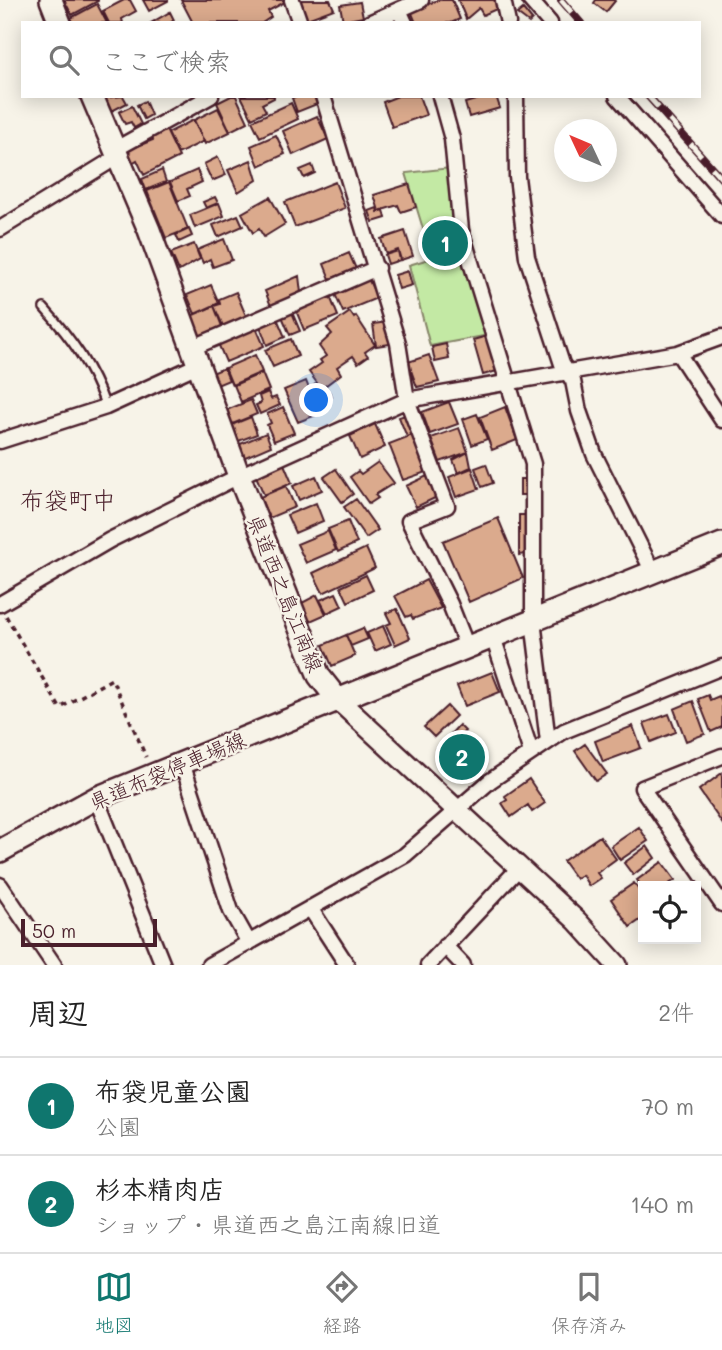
<!DOCTYPE html>
<html lang="ja">
<meta charset="utf-8">
<style>
body{margin:0;font-family:Mali,"Klee One",sans-serif;background:#f6f6f6;color:#222}
.controls{position:absolute;right:21px;bottom:21px;display:grid;overflow:hidden;border-radius:0px;box-shadow:0 4px 18px #0003}
.controls button{width:63px;height:63px;display:grid;place-items:center;padding:0;border:0;border-bottom:2px solid #e0e0e0;background:#fff;color:#222;font:35px sans-serif}
.compass{position:absolute;left:554px;top:119px;width:63px;height:63px;border-radius:50%;background:#fff;box-shadow:0 4px 18px #0003;rotate:314deg}
.scale{position:absolute;left:21px;bottom:18px;width:136px;box-sizing:border-box;padding-left:7px;border:4px solid #4a1f2b;border-top:0;font-size:19px;line-height:24px;white-space:nowrap;color:#4a1f2b;-webkit-text-stroke:5px #f7f3e8;paint-order:stroke}
.you{position:absolute;left:317px;top:401px;width:24px;height:24px;margin:-18px;border:5px solid #fff;border-radius:50%;background:#1a73e8;box-shadow:0 0 0 10px #1a73e833}
.badge{display:grid;place-items:center;width:46px;height:46px;border-radius:50%;background:#0f766e;color:#fff;font-size:23px;font-weight:700}
.pin{position:absolute;translate:-50% -50%;border:4px solid #fff;box-shadow:0 2px 7px #0006}
.list{margin:0;padding:0;list-style:none}
h2{display:flex;justify-content:space-between;align-items:center;height:91px;margin:0;padding:0 28px;font-size:30px}
h2 small{font-size:23px;font-weight:400;color:#767676}
.list li{display:grid;grid-template-columns:46px 1fr auto;gap:21px;align-items:center;box-sizing:border-box;height:98px;padding:0 28px;border-top:2px solid #e0e0e0}
.list b{display:block;font-size:26px;white-space:nowrap}
.list p{margin:0;font-size:23px;white-space:nowrap;color:#767676}
.list em{font-size:23px;font-style:normal;color:#767676}
.icon{flex:none;width:38px;height:38px;fill:none;stroke:currentColor;stroke-width:2;stroke-linecap:round;stroke-linejoin:round}
.map{position:relative;flex:none;width:722px;height:965px;overflow:hidden}
.search{position:absolute;background:#fff;box-shadow:0 4px 18px #0003;left:21px;right:21px;top:21px;height:77px;display:flex;align-items:center;gap:18px;box-sizing:border-box;padding:0 24px;border-radius:0px;color:#767676;font-size:26px}
.sheet{height:287px;background:#fff}
nav{display:flex;justify-content:space-around;align-items:center;box-sizing:border-box;height:98px;border-top:2px solid #e0e0e0;background:#fff;font-size:19px;color:#767676}
nav a{display:grid;justify-items:center;gap:4px}
nav .on{color:#0f766e}
.map>svg:first-child{display:block}
.green{fill:#c3e9a4;stroke:#868468;stroke-width:2}
.building{fill:#dbaa8d;stroke:#4a1f2b;stroke-width:2}
.lines{fill:none;stroke-linecap:round;stroke-linejoin:round}
.service-casing{stroke:#4a1f2b;stroke-width:12}
.minor-casing{stroke:#4a1f2b;stroke-width:19}
.tertiary-casing{stroke:#4a1f2b;stroke-width:24}
.secondary-casing{stroke:#4a1f2b;stroke-width:26}
.path{stroke:#4a1f2b;stroke-width:3.5;stroke-dasharray:5 5;stroke-linecap:butt}
.service{stroke:#f7f3e8;stroke-width:7}
.minor{stroke:#f7f3e8;stroke-width:14}
.tertiary{stroke:#f7f3e8;stroke-width:19}
.secondary{stroke:#f7f3e8;stroke-width:21}
.rail-casing{stroke:#4a1f2b;stroke-width:8}
.rail{stroke:#f7f3e8;stroke-width:5;stroke-dasharray:16;stroke-linecap:butt}
.labels{text-anchor:middle;dominant-baseline:central;stroke-width:5;stroke-linejoin:round;paint-order:stroke}
.street-label{font-size:21px;fill:#4a1f2b;stroke:#f7f3e8}
.quarter-label{font-size:24px;fill:#4a1f2b;stroke:#f7f3e8}
</style>
<div class="map">
<svg width="722" height="965" viewBox="0 0 722 965">
<rect width="100%" height="100%" fill="#f7f3e8"/>
<filter id="ink" filterUnits="userSpaceOnUse"><feTurbulence type="fractalNoise" baseFrequency=".0143" numOctaves="2"/><feDisplacementMap in="SourceGraphic" scale="14" xChannelSelector="R" yChannelSelector="G"/><feConvolveMatrix kernelMatrix="1 2 1 2 8 2 1 2 1" color-interpolation-filters="sRGB"/></filter>
<g filter="url(#ink)">
<path class="green" d="M450,168L489,335L430,346L409,265L432,258L406,173Z"/>
<path class="building" d="M64,0H98V1L72,15Z
M124,0H130L136,11L122,19L123,23H109L103,11Z
M143,0H168V1L149,11Z
M181,0H284L285,2L268,11L271,17L262,23H193Z
M300,0H330L334,9L307,19Z
M438,0H452L460,19L451,23H416L411,11Z
M458,0H498L501,7L483,15L479,8L466,19Z
M596,0H614L615,1L606,12L594,3Z
M360,2L363,17L343,21L340,5Z
M97,4L107,23H71L69,19Z
M523,9L532,20L529,23L517,14Z
M170,12L174,20L170,23H151Z
M123,96L127,103L110,112L103,98Z
M231,96H236L248,122L230,131L217,103Z
M241,96H274V98L262,104L266,111L252,118Z
M297,96H314L317,104L297,112L292,98Z
M398,96H419L426,115L392,127L383,102Z
M489,96H496L500,108L469,117L465,103Z
M145,101L151,115L144,119L137,105Z
M291,103L298,119L260,137L252,121Z
M132,106L141,124L134,128L131,122L125,124L119,112Z
M218,108L230,132L205,144L194,120Z
M317,116L328,139L293,155L283,131Z
M193,120L204,141L178,154L168,133Z
M166,130L179,157L144,175L137,160L132,163L126,151L153,140L152,137Z
M276,135L285,154L259,166L251,146Z
M218,157L226,175L212,181L204,164Z
M251,160L257,180L238,192L228,170Z
M312,165L315,173L304,178L300,170Z
M162,170L166,182L146,190L142,179Z
M197,170L202,182L187,189L190,196L178,201L170,182Z
M169,182L188,229L166,238L147,191Z
M335,182L345,208L295,227L285,202Z
M409,184L416,207L401,212L398,205L379,211L374,195Z
M215,197L218,203L206,208L203,202Z
M270,197L285,224L264,237L259,229L253,233L242,213Z
M219,203L224,216L195,228L190,215Z
M377,208L378,212L384,210L386,218L373,222L369,211Z
M238,215L243,226L218,237L213,225Z
M189,229L192,236L179,242L176,235Z
M405,231L413,256L401,260L398,250L386,254L381,239Z
M224,239L232,260L213,267L210,259L203,263L197,250Z
M194,244L200,259L179,271L171,253Z
M398,251L400,260L388,264L385,255Z
M349,253L356,269L330,279L324,264Z
M408,271L412,285L399,289L395,275Z
M299,276L301,293L271,306L265,291Z
M367,276L377,298L343,312L333,290Z
M211,285L219,303L195,314L187,295Z
M236,292L247,318L224,328L214,306L220,304L219,299Z
M329,294L338,316L304,330L295,308Z
M214,306L223,329L201,339L191,316Z
M291,310L300,331L290,335L281,314Z
M350,312L354,318L356,316L375,345L365,352L368,356L358,363L353,356L337,367L341,374L325,386L332,396L321,404L310,388L317,383L309,372L322,363L320,360L326,356L319,346L332,334L327,328Z
M276,316L285,337L267,345L259,323Z
M388,322L390,344L376,346L373,324Z
M255,325L264,346L226,362L217,341Z
M487,336L497,371L483,375L473,340Z
M291,339L298,356L273,367L265,350Z
M446,344L449,359L435,362L432,347Z
M255,355L262,372L232,385L225,368Z
M429,355L439,382L417,387L408,362Z
M224,368L229,380L217,385L212,373Z
M262,373L269,390L241,402L234,385Z
M306,381L319,414L298,422L284,390Z
M268,392L271,399L276,397L280,405L260,414L256,405L261,403L259,396Z
M251,400L257,414L230,425L224,411Z
M449,402L458,424L430,434L422,412Z
M283,407L294,433L274,441L267,425L271,423L267,414Z
M505,407L517,440L492,450L480,417Z
M408,414L415,434L407,437L399,417Z
M477,414L487,439L472,445L463,419Z
M251,417L257,434L236,442L229,426Z
M375,424L385,447L360,459L350,436Z
M459,428L468,452L440,462L431,438Z
M266,433L271,446L243,458L238,445Z
M415,434L429,471L403,480L389,444Z
M468,452L471,467L458,473L453,460Z
M378,462L394,483L375,495L378,498L369,504L350,477L358,471L361,474Z
M284,464L292,483L264,495L256,476Z
M486,464L493,483L482,487L475,468Z
M472,468L479,489L456,497L449,477Z
M336,469L353,494L342,502L324,477Z
M316,476L322,490L299,500L293,486Z
M427,476L437,497L416,507L406,486Z
M520,479H526V495H520Z
M286,486L295,507L269,518L260,497Z
M356,499L378,530L366,538L344,507Z
M316,503L323,521L295,533L287,515Z
M519,515H525L526,554L519,555Z
M498,518L523,578L469,602L443,541Z
M348,521L357,543L338,552L328,529Z
M328,531L336,550L306,563L297,544Z
M366,548L375,568L323,593L313,573Z
M366,575L373,590L348,602L341,587Z
M426,580L441,608L413,619L411,615L406,617L395,596Z
M336,593L342,606L327,613L320,600Z
M317,595L326,614L308,622L300,604Z
M397,609L410,638L395,645L386,625L391,623L386,613Z
M383,626L391,644L375,651L367,633Z
M363,628L368,639L351,646L346,635Z
M346,635L355,656L332,666L323,645Z
M492,672L500,692L465,706L457,686Z
M708,695L710,700L719,696L722,703V727L711,732L698,699Z
M693,701L705,734L686,741L674,709Z
M447,706L456,716L434,737L424,727Z
M669,714L676,732L651,742L644,723Z
M459,725L465,731L458,738L486,765L475,777H466L437,749Z
M633,726L641,748L603,762L595,741Z
M585,744L607,774L596,781L575,751Z
M722,773V823L699,790Z
M529,779L545,803L532,812L528,805L511,817L502,803L507,800L505,796Z
M639,827L648,841L620,860L611,846Z
M600,836L616,859L597,873L601,878L589,886L582,875L576,879L563,861Z
M647,846L655,858L633,875L624,863Z
M662,862L675,880L666,886H643V889L637,880Z
M634,883L643,896V918L630,927L611,899Z"/>
<g class="lines">
<g class="service-casing">
<path id="service" d="M44,308C72,339 92,367 106,407"/>
</g>
<g class="minor-casing">
<path id="minor" d="M292,0L300,23
M503,0L508,23
M530,0L550,23
M399,10L405,23
M369,23L421,0
M323,96L398,343L407,400L447,506L409,521L450,604L467,647
M440,96L452,139L461,230L533,464V621L548,741
M516,96L517,177L527,257L562,364L573,381L579,411L594,454L653,572
M617,96L722,216
M114,150L211,96
M0,229L117,157
M194,347L377,268
M678,353L722,420
M0,441L106,407L200,364
M0,604L110,540L239,476L407,400L678,353L722,337
M493,637L531,752
M722,756L642,788L722,904
M182,763L231,911L249,943
M96,798L163,965
M0,885L54,965
M310,908L347,965
M445,946L463,965
M209,965L405,855L490,781L564,731L722,667
M428,965L519,868"/>
</g>
<g class="tertiary-casing">
<path id="tertiary" d="M338,700L577,921L617,965"/>
</g>
<g class="secondary-casing">
<path id="secondary" d="M51,0L60,23
M92,96L149,230L239,476L319,676L338,700
M0,851L96,798L722,544"/>
</g>
<path class="path" d="M6,616L60,708L112,679L146,757"/>
<use href="#service" class="service"/>
<use href="#minor" class="minor"/>
<use href="#tertiary" class="tertiary"/>
<use href="#secondary" class="secondary"/>
<g class="rail-casing">
<path id="rail" d="M561,0L581,23
M648,96L722,179"/>
</g>
<use href="#rail" class="rail"/>
</g>
</g>
<g class="labels">
<g class="street-label">
<text transform="translate(286 593) rotate(68)">県道西之島江南線</text>
<text transform="translate(167 770) rotate(-23)">県道布袋停車場線</text>
</g>
<g class="quarter-label">
<text x="68" y="499">布袋町中</text>
</g>
</g>
</svg>
<div class="controls">
<button><svg class="icon" aria-label="locate" viewBox="0 0 24 24"><circle cx="12" cy="12" r="6"/><path d="M12 2v4M12 18v4M2 12h4M18 12h4"/></svg></button>
</div>
<svg class="compass" viewBox="-18 -18 36 36"><path d="M0-13l5 13h-10z" fill="#e53935"/><path d="M0 13l5-13h-10z" fill="#767676"/></svg>
<div class="scale">50 m</div>
<div class="you"></div>
<div class="pin badge" style="left:445px;top:243px">1</div>
<div class="pin badge" style="left:462px;top:757px">2</div>
<div class="search"><svg class="icon" aria-label="search" viewBox="0 0 24 24"><circle cx="10" cy="10" r="6"/><path d="M15 15l6 6"/></svg>ここで検索</div>
</div>
<section class="sheet">
<h2>周辺<small>2件</small></h2>
<ul class="list">
<li><span class="badge">1</span><div><b>布袋児童公園</b><p>公園</p></div><em>70 m</em></li>
<li><span class="badge">2</span><div><b>杉本精肉店</b><p>ショップ · 県道西之島江南線旧道</p></div><em>140 m</em></li>
</ul>
</section>
<nav>
<a class="on"><svg class="icon" aria-label="map" viewBox="0 0 24 24"><path d="M3 6l6-2 6 2 6-2v14l-6 2-6-2-6 2zM9 4v14M15 6v14"/></svg>地図</a>
<a><svg class="icon" aria-label="directions" viewBox="0 0 24 24"><path d="M12 3l9 9-9 9-9-9zM9 14v-3h6M13 9l2 2-2 2"/></svg>経路</a>
<a><svg class="icon" aria-label="saved" viewBox="0 0 24 24"><path d="M7 4h10v16l-5-4-5 4z"/></svg>保存済み</a>
</nav>
